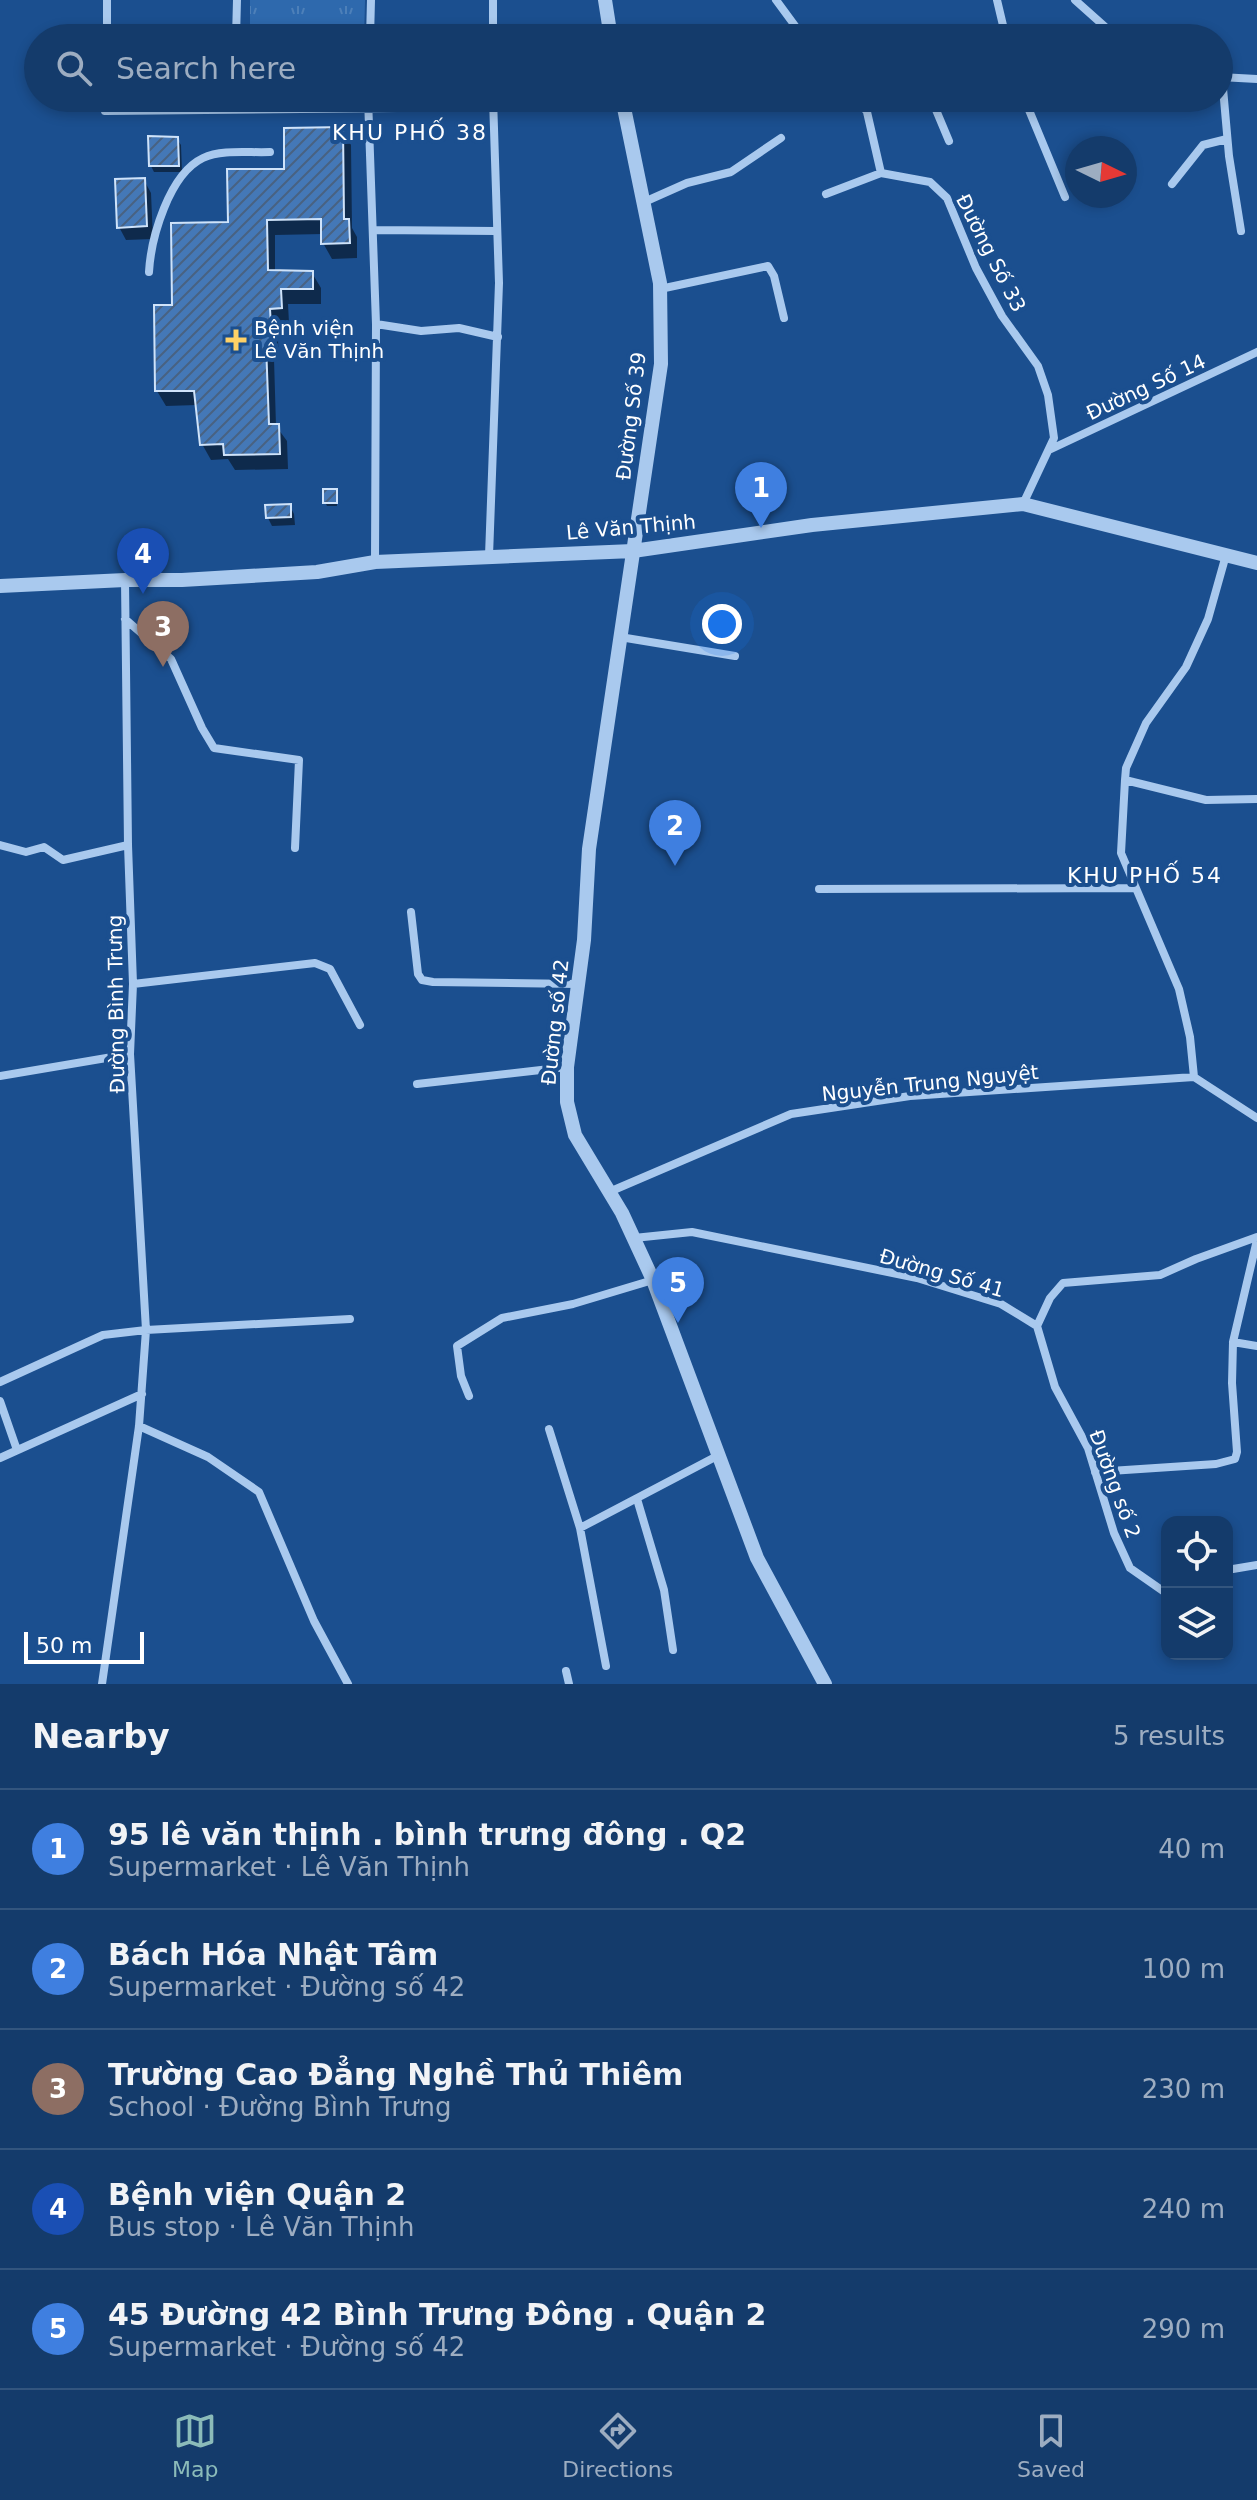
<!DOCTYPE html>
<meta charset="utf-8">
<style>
body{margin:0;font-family:"DejaVu Sans",sans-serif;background:#214673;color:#f1f3f6}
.controls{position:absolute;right:24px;bottom:24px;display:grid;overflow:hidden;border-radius:16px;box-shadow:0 4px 12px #0003}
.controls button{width:72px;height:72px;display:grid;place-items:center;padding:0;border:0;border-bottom:2px solid #33557e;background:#143b6b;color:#f1f3f6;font:40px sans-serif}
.compass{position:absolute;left:1065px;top:136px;width:72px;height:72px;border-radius:50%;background:#143b6b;box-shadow:0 4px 12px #0003;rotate:95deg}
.scale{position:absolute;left:24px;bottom:20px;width:120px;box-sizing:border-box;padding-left:8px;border:4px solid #fff;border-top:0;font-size:22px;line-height:28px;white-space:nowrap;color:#fff;-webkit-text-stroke:6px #1b4f8f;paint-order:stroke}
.you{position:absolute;left:722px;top:624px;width:28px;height:28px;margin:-20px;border:6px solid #fff;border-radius:50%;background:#1a73e8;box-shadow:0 0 0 12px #1a73e833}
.badge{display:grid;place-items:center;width:52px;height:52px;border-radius:50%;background:#8bbbb9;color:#fff;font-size:26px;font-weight:700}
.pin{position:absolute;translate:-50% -66px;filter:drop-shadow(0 2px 4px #0008)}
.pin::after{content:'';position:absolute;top:42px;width:28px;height:24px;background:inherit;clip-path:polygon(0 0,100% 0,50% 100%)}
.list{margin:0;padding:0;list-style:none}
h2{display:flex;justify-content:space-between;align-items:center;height:104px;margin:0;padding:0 32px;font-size:34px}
h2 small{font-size:26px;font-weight:400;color:#9dadc1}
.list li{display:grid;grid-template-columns:52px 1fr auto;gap:24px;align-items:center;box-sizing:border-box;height:120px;padding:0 32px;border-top:2px solid #33557e}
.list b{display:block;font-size:30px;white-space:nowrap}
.list p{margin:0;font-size:26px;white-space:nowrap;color:#9dadc1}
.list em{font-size:26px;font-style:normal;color:#9dadc1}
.icon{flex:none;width:44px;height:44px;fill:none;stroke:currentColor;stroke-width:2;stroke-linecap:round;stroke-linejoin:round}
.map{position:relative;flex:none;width:1257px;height:1684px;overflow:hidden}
.search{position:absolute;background:#143b6b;box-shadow:0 4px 12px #0003;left:24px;right:24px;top:24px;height:88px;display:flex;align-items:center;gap:20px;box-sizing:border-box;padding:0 28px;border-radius:44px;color:#9dadc1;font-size:30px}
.sheet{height:704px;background:#143b6b}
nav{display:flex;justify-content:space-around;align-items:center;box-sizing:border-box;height:112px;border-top:2px solid #33557e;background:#143b6b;font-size:22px;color:#9dadc1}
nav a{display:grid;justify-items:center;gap:4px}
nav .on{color:#8bbbb9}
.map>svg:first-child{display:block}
.grass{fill:url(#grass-tufts)}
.shadow{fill:#0007}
.building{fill:url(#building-hatch);stroke:#cfe3fa;stroke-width:2}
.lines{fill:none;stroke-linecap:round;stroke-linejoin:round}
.minor{stroke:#a9c9ee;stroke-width:8}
.tertiary{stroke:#a9c9ee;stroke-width:14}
.poi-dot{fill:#ffd166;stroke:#1b4f8f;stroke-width:3}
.labels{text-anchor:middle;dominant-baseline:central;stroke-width:8;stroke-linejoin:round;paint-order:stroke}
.street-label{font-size:20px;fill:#fff;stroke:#1b4f8f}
.poi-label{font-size:20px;fill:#fff;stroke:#1b4f8f;text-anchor:start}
.neighbourhood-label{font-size:22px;letter-spacing:2px;fill:#fff;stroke:#1b4f8f}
</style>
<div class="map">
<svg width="1257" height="1684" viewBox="0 0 1257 1684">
<defs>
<pattern id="grass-tufts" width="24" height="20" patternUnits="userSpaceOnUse" patternTransform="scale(2)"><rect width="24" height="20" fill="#2e69ad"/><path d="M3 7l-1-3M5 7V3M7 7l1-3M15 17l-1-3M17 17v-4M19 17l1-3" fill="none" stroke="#4d80b9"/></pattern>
<pattern id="building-hatch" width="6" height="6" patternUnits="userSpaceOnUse" patternTransform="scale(2)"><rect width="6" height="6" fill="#4478b7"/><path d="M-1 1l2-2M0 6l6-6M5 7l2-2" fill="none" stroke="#486282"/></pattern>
</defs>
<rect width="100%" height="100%" fill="#1b4f8f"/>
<path class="grass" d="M250,0H365L364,38H250Z"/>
<path class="shadow" d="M342,129L351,145L352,228L357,237V258L332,259L323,243V234L275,235V272L312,273L321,288V304H288L289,323L277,324L279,358L274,359L276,426L287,441L288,469L235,470L228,459L211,460L202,444L197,405L166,406L157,391L174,306L230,224L286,171Z
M177,139L181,145L182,172H154L151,166Z
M144,180L151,193L153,239L126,240L119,227Z
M336,491L337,506H327L325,502Z
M290,506L294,514L295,525L272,526L268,518Z"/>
<path class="building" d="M343,127L344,219H349L350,243L321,244V219L267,220L268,270L313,271V289H281L282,308L270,309L272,343L266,344L269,424H279L280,454L224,455L223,444L200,445L194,391H155L154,305H172L171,223L228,222L227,169H284V128Z
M148,136L178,137L179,166H149Z
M145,178L147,226L117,228L115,179Z
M323,489H337V503H323Z
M291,504V517L266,518L265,505Z"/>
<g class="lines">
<path class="minor" d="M493,0V38
M776,0L804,38
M997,0L1006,38
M1075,0L1112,33L1122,38
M107,38V0
M236,38L237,0
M370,38L371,0
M1220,77L1257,79
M1222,77L1229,156L1241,231
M106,98L105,111L493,107
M368,98L376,324L375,562
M857,98L867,112L881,173L930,182L947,198L976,268L1002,316L1038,366L1048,395L1054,438L1023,504
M931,98L949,141
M1024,98L1065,197
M1172,184L1203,145L1227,139
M826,194L881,173
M642,203L687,183L731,172L781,138
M374,230L496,231
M149,272C151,238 169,174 203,158C222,149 249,153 270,152
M660,289L768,266L774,276L784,318
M376,324L421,331L459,328L498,337
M1049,450L1257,352
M489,556L499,283L493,98
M125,619L171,659L202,728L214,748L299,760L295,848
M620,637L735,656
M1125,780L1206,800L1257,799
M0,845L26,852L44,847L63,860L128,845
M819,889L1135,888
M411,912L418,974L422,980L433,982L578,984
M133,984L315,963L330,969L360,1025
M0,1076L130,1054
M1194,1077L1190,1037L1179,989L1121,853L1125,780L1126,768L1146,723L1186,667L1208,619L1226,555
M417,1084L567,1067
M609,1192L791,1114L910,1096L1194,1077L1257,1118
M634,1238L692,1232L917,1278L1001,1304L1037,1326
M1257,1240L1233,1342L1257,1346
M1037,1326L1055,1387L1088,1448L1114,1533L1130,1568L1163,1591L1167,1589
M1037,1326L1050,1298L1063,1283L1160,1275L1196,1259L1257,1237
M0,1382L103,1335L146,1330L350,1319
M469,1396L461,1376L457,1346L502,1318L573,1304L653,1280
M0,1401L17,1450
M139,1426L208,1457L259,1492L314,1621L348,1684
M549,1429L580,1528
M0,1458L142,1394
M1095,1472L1216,1464L1235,1459L1237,1452L1232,1383L1233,1342
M637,1499L664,1590L673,1650
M1227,1570L1257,1565
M606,1666L580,1528L719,1455
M566,1671L569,1684
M102,1684L139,1426L146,1330L130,1054L133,984L128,845L125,580"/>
<path class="tertiary" d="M605,0L611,38
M622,98L660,283L661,364L589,849L584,940L567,1067V1102L575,1135L622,1213L653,1280L757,1558L825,1684
M0,586L125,580H182L317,572L375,562L633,551L812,525L1023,504L1257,563"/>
</g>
<path class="poi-dot" d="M232 328h8v8h8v8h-8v8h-8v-8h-8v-8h8z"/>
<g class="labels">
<g class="street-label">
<text transform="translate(991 253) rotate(63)">Đường Số 33</text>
<text transform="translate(1146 387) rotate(-25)">Đường Số 14</text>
<text transform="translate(631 416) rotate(-83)">Đường Số 39</text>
<text transform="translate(631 527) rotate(-5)">Lê Văn Thịnh</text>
<text transform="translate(116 1004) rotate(-91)">Đường Bình Trưng</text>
<text transform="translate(555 1022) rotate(-84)">Đường số 42</text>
<text transform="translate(930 1083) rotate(-6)">Nguyễn Trung Nguyệt</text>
<text transform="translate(942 1273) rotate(16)">Đường Số 41</text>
<text transform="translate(1115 1484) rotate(70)">Đường số 2</text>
</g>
<g class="poi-label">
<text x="254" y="328">Bệnh viện<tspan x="254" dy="23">Lê Văn Thịnh</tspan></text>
</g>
<g class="neighbourhood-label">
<text x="410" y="132">KHU PHỐ 38</text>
<text x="1145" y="875">KHU PHỐ 54</text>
</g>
</g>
</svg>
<div class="controls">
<button><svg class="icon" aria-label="locate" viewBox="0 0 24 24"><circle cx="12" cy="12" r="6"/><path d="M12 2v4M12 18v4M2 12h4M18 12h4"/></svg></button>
<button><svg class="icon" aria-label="layers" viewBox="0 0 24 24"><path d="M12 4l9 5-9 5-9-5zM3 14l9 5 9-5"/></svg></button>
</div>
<svg class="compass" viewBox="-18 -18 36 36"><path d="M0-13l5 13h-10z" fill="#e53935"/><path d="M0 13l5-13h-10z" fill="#9dadc1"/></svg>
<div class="scale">50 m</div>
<div class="you"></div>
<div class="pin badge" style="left:761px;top:528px;background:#3f7fe0">1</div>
<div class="pin badge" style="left:675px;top:866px;background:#3f7fe0">2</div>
<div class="pin badge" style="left:163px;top:667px;background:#8d6e63">3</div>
<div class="pin badge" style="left:143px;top:594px;background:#1a4fb4">4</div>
<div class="pin badge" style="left:678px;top:1323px;background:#3f7fe0">5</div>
<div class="search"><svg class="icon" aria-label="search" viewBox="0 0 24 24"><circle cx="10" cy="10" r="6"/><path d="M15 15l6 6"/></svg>Search here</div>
</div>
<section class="sheet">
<h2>Nearby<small>5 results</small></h2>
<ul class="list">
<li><span class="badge" style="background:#3f7fe0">1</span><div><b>95 lê văn thịnh . bình trưng đông . Q2</b><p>Supermarket · Lê Văn Thịnh</p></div><em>40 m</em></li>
<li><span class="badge" style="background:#3f7fe0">2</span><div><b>Bách Hóa Nhật Tâm</b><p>Supermarket · Đường số 42</p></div><em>100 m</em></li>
<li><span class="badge" style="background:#8d6e63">3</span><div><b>Trường Cao Đẳng Nghề Thủ Thiêm</b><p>School · Đường Bình Trưng</p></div><em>230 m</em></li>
<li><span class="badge" style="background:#1a4fb4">4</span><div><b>Bệnh viện Quận 2</b><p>Bus stop · Lê Văn Thịnh</p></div><em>240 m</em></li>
<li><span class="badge" style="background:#3f7fe0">5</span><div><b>45 Đường 42 Bình Trưng Đông . Quận 2</b><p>Supermarket · Đường số 42</p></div><em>290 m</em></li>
</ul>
</section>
<nav>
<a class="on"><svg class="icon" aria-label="map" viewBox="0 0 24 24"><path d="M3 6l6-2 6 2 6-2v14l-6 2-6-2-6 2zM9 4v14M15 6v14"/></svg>Map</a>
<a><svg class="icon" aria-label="directions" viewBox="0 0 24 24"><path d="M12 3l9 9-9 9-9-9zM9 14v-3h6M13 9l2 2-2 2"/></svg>Directions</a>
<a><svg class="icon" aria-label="saved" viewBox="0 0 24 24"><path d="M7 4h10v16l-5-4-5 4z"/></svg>Saved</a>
</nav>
